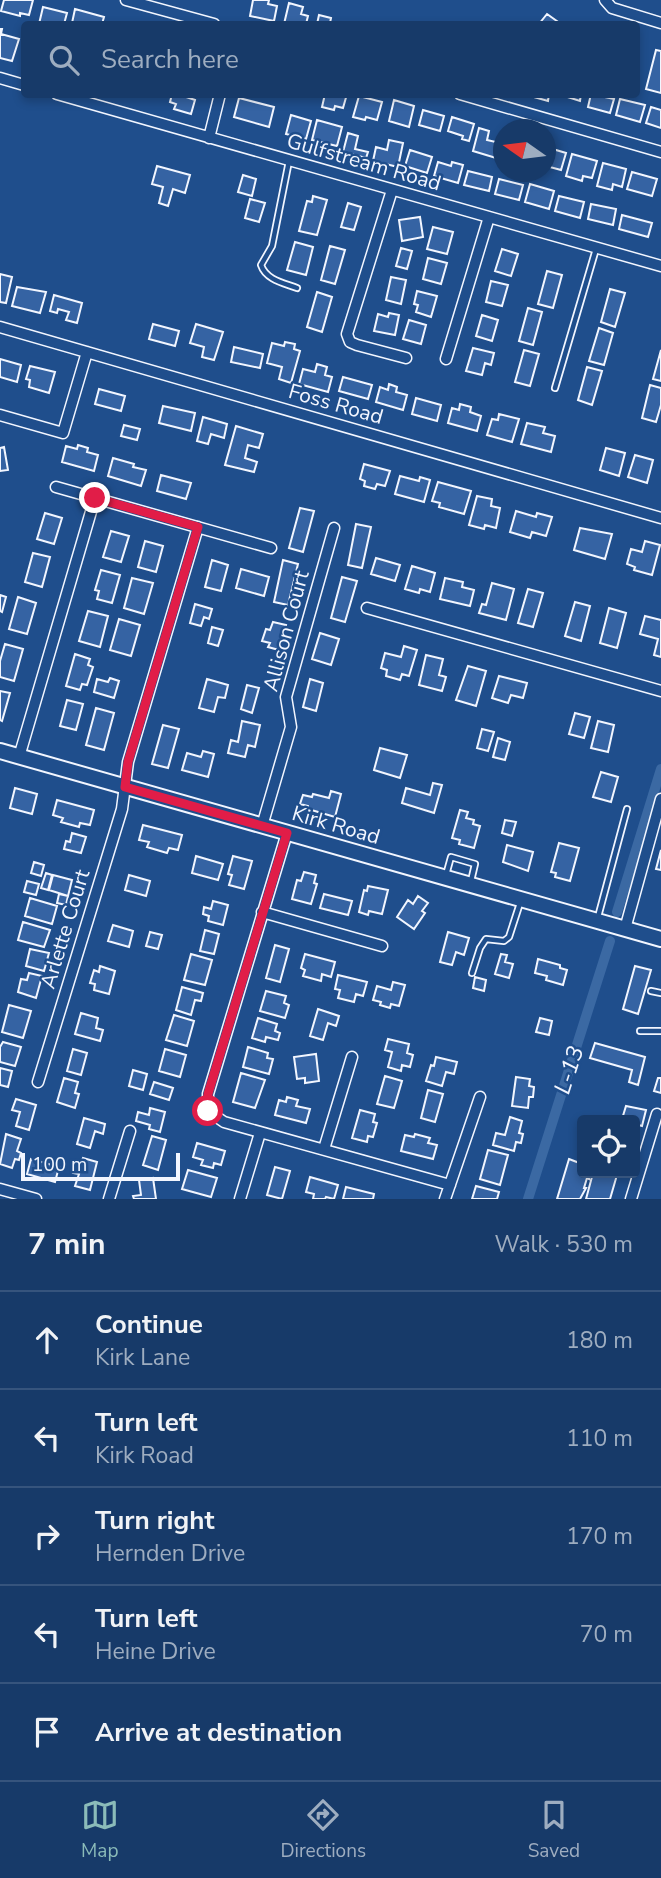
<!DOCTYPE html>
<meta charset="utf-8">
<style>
body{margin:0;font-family:"Nunito Sans",sans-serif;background:#20416f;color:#f1f3f6}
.controls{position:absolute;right:21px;bottom:21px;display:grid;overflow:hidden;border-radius:7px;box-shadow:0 4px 10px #0003}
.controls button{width:63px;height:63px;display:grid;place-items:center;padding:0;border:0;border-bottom:2px solid #36547d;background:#173a69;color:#f1f3f6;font:35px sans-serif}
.compass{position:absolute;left:493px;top:119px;width:63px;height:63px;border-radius:50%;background:#173a69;box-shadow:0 4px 10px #0003;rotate:284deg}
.scale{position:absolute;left:21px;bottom:18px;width:159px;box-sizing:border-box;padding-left:7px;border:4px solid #f2f6ff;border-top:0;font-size:19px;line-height:24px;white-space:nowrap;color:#f2f6ff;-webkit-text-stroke:5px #1f4e8c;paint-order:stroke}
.stop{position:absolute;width:21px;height:21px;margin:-16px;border:5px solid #e11d48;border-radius:50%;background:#fff}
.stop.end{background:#e11d48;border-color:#fff;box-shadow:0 2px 7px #0008}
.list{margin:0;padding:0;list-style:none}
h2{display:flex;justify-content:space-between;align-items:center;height:91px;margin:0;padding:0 28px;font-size:30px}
h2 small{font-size:23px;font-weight:400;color:#9eadc0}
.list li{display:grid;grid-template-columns:46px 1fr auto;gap:21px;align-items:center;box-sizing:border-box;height:98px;padding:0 28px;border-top:2px solid #36547d}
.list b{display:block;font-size:26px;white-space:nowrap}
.list p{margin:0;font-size:23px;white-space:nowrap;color:#9eadc0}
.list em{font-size:23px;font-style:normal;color:#9eadc0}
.icon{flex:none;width:38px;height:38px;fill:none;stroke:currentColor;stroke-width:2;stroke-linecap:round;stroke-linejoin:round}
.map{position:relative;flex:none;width:661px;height:1199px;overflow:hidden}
.search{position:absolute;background:#173a69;box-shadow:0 4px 10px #0003;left:21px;right:21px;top:21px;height:77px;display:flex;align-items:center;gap:18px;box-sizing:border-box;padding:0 24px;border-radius:7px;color:#9eadc0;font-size:26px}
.sheet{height:581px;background:#173a69}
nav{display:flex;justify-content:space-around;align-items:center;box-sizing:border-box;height:98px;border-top:2px solid #36547d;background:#173a69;font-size:19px;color:#9eadc0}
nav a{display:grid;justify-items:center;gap:4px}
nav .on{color:#8bbbb9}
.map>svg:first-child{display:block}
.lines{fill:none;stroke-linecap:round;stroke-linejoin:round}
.canal{stroke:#3b69a3;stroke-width:10}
.building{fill:#3563a3;stroke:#f2f6ff;stroke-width:2}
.lane-casing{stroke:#f2f6ff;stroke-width:8}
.street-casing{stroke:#f2f6ff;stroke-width:13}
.secondary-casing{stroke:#f2f6ff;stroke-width:18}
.lane{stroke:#1f4e8c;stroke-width:4.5}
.street{stroke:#1f4e8c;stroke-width:10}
.secondary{stroke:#1f4e8c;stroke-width:14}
.route{stroke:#e11d48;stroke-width:9}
.labels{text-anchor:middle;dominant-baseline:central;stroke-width:5;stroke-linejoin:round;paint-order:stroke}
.street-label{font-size:21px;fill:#f2f6ff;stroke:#1f4e8c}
.water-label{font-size:23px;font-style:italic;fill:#f2f6ff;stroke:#1f4e8c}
</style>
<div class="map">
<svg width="661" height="1199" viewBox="0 0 661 1199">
<rect width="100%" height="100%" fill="#1f4e8c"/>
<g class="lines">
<path class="canal" d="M617,912L661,769
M528,1199L610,941"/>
</g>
<path class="building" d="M4,0H33L29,15L20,13V16L1,11Z
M253,0H269L268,4L277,6L274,21L250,16Z
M289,3L303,7L301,14L308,16L306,24H284Z
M43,7L67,13L64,24H39Z
M75,9L104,17L102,24L72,23Z
M547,14L561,24H539Z
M319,15L331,18L330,23L336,24H317Z
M0,29H2L1,34L19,39L12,61L0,58Z
M656,50L661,51V93L646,89Z
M172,94H184L183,96L195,100L191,114L174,109L176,104L170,102Z
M325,94H347L343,108L335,106L334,110L322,107Z
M523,94H549L548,101Z
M558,94H581L580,101Z
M591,94L614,99L610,113L588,107Z
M359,96L382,102L377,120L366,117L365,120L353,117Z
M239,98L274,107L269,127L234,117Z
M620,99L645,105L640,122L616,115Z
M394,100L414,106L409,127L389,121Z
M651,107L661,110V128L646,123Z
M423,110L444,116L440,131L419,125Z
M291,115L311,121L306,139L286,134Z
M452,117L474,124L469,141L462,139L463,136L448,131Z
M317,120L342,127L337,146L312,140Z
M479,128L489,131L487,140L500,143L496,158L473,151Z
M348,133L358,136L355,149L368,152L366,158L343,152Z
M389,140L403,143L398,167L373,161L376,147L387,150Z
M546,147L566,153L561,170L546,166Z
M410,150L432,157L427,173L405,166Z
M572,154L597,161L592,178L583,176L582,181L566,176Z
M438,162L451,166L452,162L463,165L458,183L434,176Z
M603,163L626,169L622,187L613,184L612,190L597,186Z
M157,166L190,175L185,193L173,189L168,206L159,203L163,187L152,184Z
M468,171L492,177L489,191L464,185Z
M632,172L657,179L652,196L627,189Z
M243,175L256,179L252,196L238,192Z
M499,179L523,185L519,200L495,194Z
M530,184L554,191L549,209L525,202Z
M313,196L327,200L317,235L299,231L307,201L312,202Z
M559,196L584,202L580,218L555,211Z
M250,199L265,203L259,222L245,218Z
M348,203L361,207L354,230L341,227Z
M591,204L616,209L613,225L588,219Z
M622,215L652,223L648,237L619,229Z
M420,217L423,237L402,241L399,220Z
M433,227L453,232L447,254L427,249Z
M295,242L313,247L306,275L287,270Z
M330,246L345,250L335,284L321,280Z
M401,248L412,251L407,269L396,266Z
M502,249L518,254L511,276L495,271Z
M428,258L447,263L441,284L423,279Z
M547,271L562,275L553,308L538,304Z
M0,274L12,277L6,303L0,302Z
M391,277L406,280L401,304L386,300Z
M491,281L508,285L502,306L486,302Z
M17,287L46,292L40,313L12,306Z
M610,289L625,293L615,327L601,322Z
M417,291L437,296L431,317L416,312L418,305L414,304Z
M317,292L332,297L322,332L307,327Z
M54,295L82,303L77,323L66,320L69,312L58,309L57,313L50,311Z
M528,308L542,312L533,345L519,341Z
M389,313L399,315L395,335L374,331L378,314L388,317Z
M482,315L498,320L492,341L476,336Z
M409,320L426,325L421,344L403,339Z
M153,324L179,331L175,346L149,339Z
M196,324L223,332L214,360L202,357L204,347L190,343Z
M599,328L613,333L604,365L589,361Z
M285,342L295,344L294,349L300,351L291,383L279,379L282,367L267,363L272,343L284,346Z
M234,347L263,354L260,368L231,362Z
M473,348L494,353L491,365L485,363L482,375L466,371Z
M524,350L539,354L530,386L515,382Z
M661,350V381L653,379Z
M0,359L21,365L17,382L0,377Z
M317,364L327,367L325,375L332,377L328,392L299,384L303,369L315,372Z
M30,366L55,372L49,393L29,387L30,380L26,379Z
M587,367L602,371L592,405L578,400Z
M343,377L372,385L368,399L339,391Z
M389,384L397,387L396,392L407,395L403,410L376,402L380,387L388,390Z
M650,385L661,388V405L656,422L642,418Z
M99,389L125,396L121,411L95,404Z
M416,398L441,405L437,421L412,414Z
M460,404L471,407L470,412L481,416L477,431L448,423L452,408L459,410Z
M163,406L195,413L191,431L159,423Z
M499,414L519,419L512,442L487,435L492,419L498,420Z
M203,417L227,424L224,438L211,434L208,444L197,441Z
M527,423L545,427L543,433L555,436L551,452L521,444Z
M124,425L140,429L137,440L121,436Z
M236,426L263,434L259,448L248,445L245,458L257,462L254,472L225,465Z
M78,445L88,448L87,452L98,455L94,471L62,462L66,446L77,449Z
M4,447L8,470L0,471V448Z
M606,448L625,453L619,476L600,470Z
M635,455L653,460L647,483L628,477Z
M113,458L134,464L133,467L146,470L141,486L108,476Z
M364,464L390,471L385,486L377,484L375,489L364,486L365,481L360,479Z
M161,475L191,483L186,499L157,491Z
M400,476L419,481L420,477L430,480L424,502L395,494Z
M438,482L471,491L464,514L439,507L440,503L432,501Z
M477,496L492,499L491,506L500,508L496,528L485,525L484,529L469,525Z
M300,508L314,511L303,552L289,548Z
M516,511L536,517L537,513L552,517L546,536L532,532L530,538L510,532Z
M45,513L62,518L54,544L37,539Z
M356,524L371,527L362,568L348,565Z
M580,528L612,534L605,559L574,550Z
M111,531L129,536L121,562L103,557Z
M145,541L163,546L156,572L138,567Z
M645,541L660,545L652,575L634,570L635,567L627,564L631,549L642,552Z
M33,553L50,557L42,587L25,582Z
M376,558L400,565L395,581L371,574Z
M212,560L228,565L221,591L205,587Z
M283,560L298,564L288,605L274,602Z
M412,566L435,573L430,592L420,589L419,593L405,589Z
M241,569L269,577L264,596L236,588Z
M101,570L120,575L112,603L97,599L99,591L95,590Z
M342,577L357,581L345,622L331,618Z
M132,578L153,583L144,614L124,608Z
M445,578L463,582L462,587L474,590L470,606L440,599Z
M492,583L514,589L506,620L479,613L482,604L486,605Z
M528,589L543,593L533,627L518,623Z
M0,595L6,597L2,612L0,611Z
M18,597L36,603L27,634L9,629Z
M575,602L590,606L581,641L565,636Z
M195,604L212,609L209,619L204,617L201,626L190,623Z
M609,608L626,613L617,648L600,643Z
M88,611L108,616L100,647L79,641Z
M645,616L661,620V657L654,655L658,639L640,634Z
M119,619L140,625L131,656L110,650Z
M273,622L286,625L279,650L268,647L270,643L262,641L266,629L270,630Z
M212,627L223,630L218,646L208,643Z
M320,633L339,639L331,665L312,659Z
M5,644L23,649L14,681L0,677V661Z
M404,646L417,650L409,676L402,674L400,680L386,676L387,670L381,668L385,653L401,657Z
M75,654L90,659L88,665L93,667L87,685L82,684L80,690L66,686Z
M426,655L443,659L439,675L446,677L442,691L419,685Z
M468,666L486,671L476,706L456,700Z
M499,676L527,683L523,698L511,695L508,703L492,698Z
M110,678L119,681L114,698L94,692L97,679L108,682Z
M207,679L228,685L225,698L218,697L214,712L199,708Z
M310,679L323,683L316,711L303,707Z
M247,685L259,688L252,713L241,709Z
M0,691L10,693L2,721L0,720Z
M67,700L83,704L76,730L60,726Z
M96,708L114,713L104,750L86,745Z
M575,713L590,717L584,738L569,734Z
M242,721L260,725L255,747L248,745L245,757L228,753L231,740L238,742Z
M598,721L614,725L608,752L591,748Z
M163,725L179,729L168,768L152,764Z
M482,729L494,732L488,751L477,748Z
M498,738L510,742L505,760L493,757Z
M380,748L407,755L400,778L374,770Z
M203,751L214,754L208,777L182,770L187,753L201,757Z
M601,772L618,777L611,802L593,797Z
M433,783L442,785L434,813L402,803L406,788L430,795Z
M15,788L37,794L32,814L10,808Z
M331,791L341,794L335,817L308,809V806L300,804L303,795L312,797L313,794L329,798Z
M57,800L94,810L90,825L80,823L79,827L61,822L63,818L53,815Z
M460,810L468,812L466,818L474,820L473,824L480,826L474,848L459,844L460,840L452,838Z
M505,820L516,822L512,836L502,833Z
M143,825L182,835L178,850L169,848L167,853L147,847L149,842L139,840Z
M72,833L86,837L81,853L64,849L66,841L70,842Z
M559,843L579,848L570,881L555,877L556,873L551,872Z
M507,845L533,852L528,871L503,862Z
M661,850V870L656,869Z
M196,856L223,864L218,880L192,873Z
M233,856L252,861L244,889L229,885L232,875L228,874Z
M34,862L44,865L41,876L31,873Z
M304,872L316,875L314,883L317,884L311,904L292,899L297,880L301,881Z
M46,873L52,875L48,890L41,888Z
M53,875L72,880L68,896L49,890Z
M129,875L150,881L146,896L125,890Z
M27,881L39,884L36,895L24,892Z
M368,886L388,890L382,914L369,911L368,915L359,912L364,890L367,891Z
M59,894L68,896L66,905L57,903Z
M324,894L352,901L348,915L320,908Z
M418,896L428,903L422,911L425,913L414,929L397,917L408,900L413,904Z
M30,898L57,906L52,924L25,916Z
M213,901L228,905L223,925L208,921L209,916L203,914L204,907L211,909Z
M23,922L50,930L44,947L18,940Z
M113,925L133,931L129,947L108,941Z
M205,930L219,934L214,954L200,951Z
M150,932L162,935L158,949L146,946Z
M448,932L469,938L464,955L456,952L452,965L440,962Z
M275,945L289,949L280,982L266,978Z
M30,949L49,953L44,971L26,966Z
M191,954L212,960L205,985L184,980Z
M305,954L335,962L331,977L322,974L321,981L303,976L305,970L301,968Z
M501,954L507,955L505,962L513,964L509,978L495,974Z
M538,959L560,965V968L567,970L563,985L546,980L547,976L535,973Z
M100,966L115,971L109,994L94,990L95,984L90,983L94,970L99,972Z
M635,966L651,970L638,1014L623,1009Z
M29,973L42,976L36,998L18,992L21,979L27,980Z
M338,975L367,982L363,996L356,994L354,1002L338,998L340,990L335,989Z
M475,977L486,980L484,991L473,988Z
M393,982L405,985L399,1006L391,1004L390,1008L380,1005L381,1002L373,1000L377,986L391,990Z
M182,987L203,993L201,1001L195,1000L191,1015L176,1010Z
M266,991L286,996L284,1003L289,1005L285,1018L260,1011Z
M9,1005L31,1011L23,1038L2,1032Z
M318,1009L339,1016L336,1026L328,1023L323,1040L310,1036Z
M81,1013L98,1018L96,1028L103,1030L100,1041L75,1034Z
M174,1015L194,1021L187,1046L166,1040Z
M258,1018L277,1024L275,1031L280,1033L278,1040L266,1037L265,1042L252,1038Z
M540,1018L552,1021L549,1035L536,1032Z
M388,1039L409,1044L407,1053L413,1055L410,1067L402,1065L401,1071L388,1067L392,1052L385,1050Z
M3,1042L21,1047L15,1066L0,1062V1047Z
M595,1043L645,1057L638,1085L629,1082L632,1070L590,1058Z
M248,1047L268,1053L267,1058L273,1059L269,1074L243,1067Z
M73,1049L87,1053L81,1075L67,1071Z
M165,1049L186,1055L180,1077L159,1071Z
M316,1054L319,1081L305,1083V1078L297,1079L294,1057Z
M436,1057L457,1062L454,1074L446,1072L442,1086L426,1081L431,1065L434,1066Z
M0,1068L12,1071L8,1087L0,1085Z
M133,1070L147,1074L143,1090L129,1086Z
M241,1073L265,1080L255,1108L233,1102Z
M385,1076L402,1081L394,1108L377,1104Z
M516,1077L530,1079L529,1086L534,1087L533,1097H529L528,1108L512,1106Z
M64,1078L78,1082L75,1093L79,1094L75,1108L57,1102Z
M658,1078H661V1093L654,1091Z
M154,1082L173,1088L169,1100L150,1094Z
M428,1090L443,1094L435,1122L421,1118Z
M287,1097L298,1100L296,1106L310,1109L306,1123L275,1115L279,1100L286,1102Z
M16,1099L36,1105L29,1130L16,1126L20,1112L12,1110Z
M626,1106L646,1110L642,1126L635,1124V1120L622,1119Z
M150,1108L165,1112L160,1132L149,1129L150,1125L136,1121L138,1112L149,1115Z
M360,1110L375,1114L373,1122L377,1123L373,1137L368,1136L367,1142L352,1138Z
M510,1117L522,1121L519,1133L523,1134L521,1143L516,1142L514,1151L493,1145L496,1133L505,1135Z
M84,1118L105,1124L103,1134L95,1131L90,1148L77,1144Z
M6,1134L21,1139L17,1151L21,1153L19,1160L15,1159L12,1168L0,1164Z
M415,1134L430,1138L428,1143L437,1145L433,1159L401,1151L405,1135L414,1137Z
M152,1136L166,1140L158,1170L143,1165Z
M197,1143L225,1151L221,1165L214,1163L213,1168L201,1165L203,1160L193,1157Z
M488,1150L508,1155L500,1185L480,1179Z
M83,1158L97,1162L90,1190L75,1186L79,1174L73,1173L75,1165L80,1166Z
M31,1159L59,1167L55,1182L27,1174Z
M569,1159L582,1164V1173H588L589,1179L587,1178L584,1188H586L580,1199H557Z
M275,1167L290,1171L282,1199L267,1195Z
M188,1170L217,1178L211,1197L182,1189Z
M593,1173L617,1175L610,1199H586Z
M310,1177L338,1185L334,1199L326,1197L325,1199H313L314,1194L306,1192Z
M153,1178L156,1199H134L133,1196L141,1195L139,1180Z
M476,1186L499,1192L497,1199H472Z
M346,1187L374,1194L373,1199H343Z"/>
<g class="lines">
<g class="lane-casing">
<path id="lane" d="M289,161L272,246L261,265C266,280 284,283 297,288
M555,388L596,249
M446,875L451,857L475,864L471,881
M598,917L627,809
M472,973L480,948L486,939L504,941L509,937L521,900
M651,991L661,993
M640,1031H661"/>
</g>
<g class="street-casing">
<path id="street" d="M126,0L214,24
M605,0L612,8L661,23
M0,78L24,85
M57,94L661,266
M460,94L661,152
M209,138L220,94
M392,190L347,334L350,342L357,345L406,358
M0,327L661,518
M446,359L489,217
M0,415L63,433L87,352
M56,487L271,548
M367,608L661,691
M19,757L95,498
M262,826L291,727L286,697L334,528
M287,833L208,1094V1111L224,1122L450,1185
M262,912L382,946
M625,929L661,799
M38,1082L122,809L128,762L198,527
M324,1149L352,1057
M0,1189L36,1199
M109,1199L130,1131
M240,1199L260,1133
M445,1199L480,1097
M631,1199L657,1114"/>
</g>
<g class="secondary-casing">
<path id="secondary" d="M0,751L661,939"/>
</g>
<use href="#lane" class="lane"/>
<use href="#street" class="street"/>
<use href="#secondary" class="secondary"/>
</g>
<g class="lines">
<path class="route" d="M95,498L198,527L128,762L125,787L287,833L208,1094V1111"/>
</g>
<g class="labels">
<g class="street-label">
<text transform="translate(364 162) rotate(16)">Gulfstream Road</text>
<text transform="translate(336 404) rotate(16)">Foss Road</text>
<text transform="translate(286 631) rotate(-75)">Allison Court</text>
<text transform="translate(336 825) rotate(16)">Kirk Road</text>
<text transform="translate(65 929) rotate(-73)">Arlette Court</text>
</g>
<g class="water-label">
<text transform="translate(569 1070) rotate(-72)">L-13</text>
</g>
</g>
</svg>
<div class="controls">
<button><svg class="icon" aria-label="locate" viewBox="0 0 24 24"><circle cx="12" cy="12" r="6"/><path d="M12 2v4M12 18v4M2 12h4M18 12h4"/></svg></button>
</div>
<svg class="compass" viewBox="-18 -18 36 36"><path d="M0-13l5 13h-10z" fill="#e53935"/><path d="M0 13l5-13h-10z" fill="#9eadc0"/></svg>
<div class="scale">100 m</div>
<div class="stop" style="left:208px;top:1111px"></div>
<div class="stop end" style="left:95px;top:498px"></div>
<div class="search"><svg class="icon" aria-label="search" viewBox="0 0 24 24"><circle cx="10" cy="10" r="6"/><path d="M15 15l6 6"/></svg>Search here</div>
</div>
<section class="sheet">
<h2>7 min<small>Walk · 530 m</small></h2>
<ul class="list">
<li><svg class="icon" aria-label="ahead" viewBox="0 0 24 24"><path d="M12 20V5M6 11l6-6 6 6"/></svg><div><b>Continue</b><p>Kirk Lane</p></div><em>180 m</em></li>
<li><svg class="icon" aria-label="left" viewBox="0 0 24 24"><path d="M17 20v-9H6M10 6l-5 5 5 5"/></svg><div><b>Turn left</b><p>Kirk Road</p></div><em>110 m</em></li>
<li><svg class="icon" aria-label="right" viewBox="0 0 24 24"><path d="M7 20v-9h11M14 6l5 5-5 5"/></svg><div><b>Turn right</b><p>Hernden Drive</p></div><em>170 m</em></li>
<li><svg class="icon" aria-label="left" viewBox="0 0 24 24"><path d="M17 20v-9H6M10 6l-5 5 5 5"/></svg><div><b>Turn left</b><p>Heine Drive</p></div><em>70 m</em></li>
<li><svg class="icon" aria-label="arrive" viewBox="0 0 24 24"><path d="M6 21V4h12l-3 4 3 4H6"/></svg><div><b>Arrive at destination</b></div></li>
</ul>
</section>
<nav>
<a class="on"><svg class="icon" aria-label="map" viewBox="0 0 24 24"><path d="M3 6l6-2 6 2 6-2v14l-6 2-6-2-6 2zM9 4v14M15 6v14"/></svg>Map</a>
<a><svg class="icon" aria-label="directions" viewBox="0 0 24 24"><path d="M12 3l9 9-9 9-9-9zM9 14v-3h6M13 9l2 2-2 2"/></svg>Directions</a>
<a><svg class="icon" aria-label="saved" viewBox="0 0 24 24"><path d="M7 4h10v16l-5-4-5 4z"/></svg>Saved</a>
</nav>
